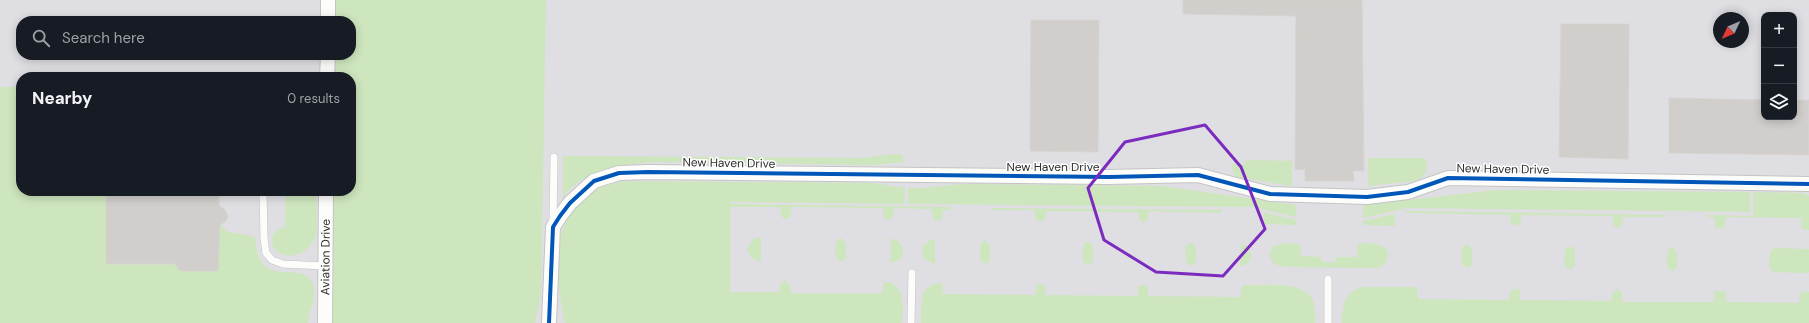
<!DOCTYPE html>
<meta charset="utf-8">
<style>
body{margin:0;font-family:"DM Sans",sans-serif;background:#242831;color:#f1f3f6}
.controls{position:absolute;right:12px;top:12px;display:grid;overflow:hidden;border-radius:8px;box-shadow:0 2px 10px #0003}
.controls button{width:36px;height:36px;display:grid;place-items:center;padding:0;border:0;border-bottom:1px solid #363941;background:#171b24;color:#f1f3f6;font:20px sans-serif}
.compass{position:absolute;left:1713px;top:12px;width:36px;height:36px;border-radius:50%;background:#171b24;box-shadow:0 2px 10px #0003;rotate:226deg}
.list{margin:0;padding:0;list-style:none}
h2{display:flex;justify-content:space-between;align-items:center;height:52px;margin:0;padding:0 16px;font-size:17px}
h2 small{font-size:13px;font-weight:400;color:#9ea1a6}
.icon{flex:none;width:22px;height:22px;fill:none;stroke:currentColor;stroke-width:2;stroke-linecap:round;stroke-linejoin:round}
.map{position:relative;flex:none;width:1809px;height:323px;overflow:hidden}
.search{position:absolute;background:#171b24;box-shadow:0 2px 10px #0003;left:16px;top:16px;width:340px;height:44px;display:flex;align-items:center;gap:10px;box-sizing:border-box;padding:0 14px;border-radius:16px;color:#9ea1a6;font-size:15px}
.panel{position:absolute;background:#171b24;box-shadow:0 2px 10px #0003;left:16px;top:72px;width:340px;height:124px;border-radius:16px}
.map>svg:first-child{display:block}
.airport{fill:#dfdee2;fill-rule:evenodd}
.green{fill:#cee6be}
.building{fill:#d1cecb;stroke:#d7d4d0}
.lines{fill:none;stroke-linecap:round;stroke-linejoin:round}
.lane-casing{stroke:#c5c4c5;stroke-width:8}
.street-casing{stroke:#c5c4c5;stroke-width:16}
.lane{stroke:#fcfcfb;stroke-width:7}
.street{stroke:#fcfcfb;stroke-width:14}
.cycleway-casing{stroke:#fff;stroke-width:6}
.cycleway{stroke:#0057b8;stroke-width:4}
.marked{fill:none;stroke:#7b2cbf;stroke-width:3;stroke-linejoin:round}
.labels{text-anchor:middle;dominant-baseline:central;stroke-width:3;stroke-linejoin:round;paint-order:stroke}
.street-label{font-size:12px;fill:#2e2e2e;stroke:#fff}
</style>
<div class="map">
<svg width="1809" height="323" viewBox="0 0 1809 323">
<rect width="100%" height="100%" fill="#ece8e4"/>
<path class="airport" d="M0,0H1809V323H0ZM1764,15H1794V117H1764ZM1719,18H1743V42H1719ZM21,21H351V55H21ZM21,77H351V191H21Z"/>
<path class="green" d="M335,0H546L541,295L535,323H331L332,191H351V77H334V55H351V21H335Z
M0,87H21V191H106V264H175L180,271H218L220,222L226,231L255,237C258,295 302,256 313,284C318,297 308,311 308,323H0Z
M894,154H902L904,162L872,165L654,162C621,165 589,168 565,194L566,195L563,198V156L864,158Z
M1368,158H1425C1430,168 1425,177 1415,181L1368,186Z
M1246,160L1292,161V186L1237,177L1233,173L1232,164H1245Z
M623,181L873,183L905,188L904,204L730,202V204L950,207V210H943L942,219L937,221L933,218L932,209L894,208L893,217L889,220L884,217L883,208L792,207L790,217L785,219L781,216L780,207H730V292H779L780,285L784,280L790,285L791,293H882L884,282C906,281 903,309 902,323H565C552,264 549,195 623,181Z
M962,184L1162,186L1296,205V217L1253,207L908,204V188H921Z
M1496,190L1750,192V212L1407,208L1363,218V205Z
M286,191H316C316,202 318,226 316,235C308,263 265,262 273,234L279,229L285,228Z
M1753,192L1803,193L1809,196V230L1802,229L1801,218L1726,217L1724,229L1715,228V218L1708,217V215L1753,216Z
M992,208L1222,210V213L1148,211V219L1143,223L1139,220L1138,212L1046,211L1045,220L1040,222L1035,219V210H992Z
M1406,211L1666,215V217H1623L1622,226L1618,228L1613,225V216L1521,215V222L1516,226L1511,224L1510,215L1406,213Z
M1263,212L1296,220V225L1264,224Z
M1395,214V226L1363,225V221Z
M761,237V262L751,258L747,248L753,239Z
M841,238L846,244V258L841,262C833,258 834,245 838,239Z
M891,238L899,242L903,249L902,257L899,260L890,263Z
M930,240H935V264L925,260L922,254V247Z
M982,241H985L990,245V260L987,264L981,262C979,257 979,247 982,241Z
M1085,242H1088L1093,245V261L1089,265L1084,263C1082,257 1082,248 1085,242Z
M1191,242L1196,248V262L1191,266L1187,264L1185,247Z
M1241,243L1247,246L1251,253C1251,260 1248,265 1240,266Z
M1283,243L1300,244L1301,256L1321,257V261L1331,263L1336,261V257H1357L1358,245L1359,243C1366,244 1376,242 1382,246C1393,252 1388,265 1378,268L1284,267L1274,264L1269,256L1272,247Z
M1464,245H1469L1472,250V264L1468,268L1463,266C1461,260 1460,251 1464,245Z
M1567,247H1572L1575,250V266L1571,269L1566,268C1564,262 1563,252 1567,247Z
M1669,248H1674L1677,253V267L1673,271L1669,269C1666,263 1666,253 1669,248Z
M1774,248L1809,249V272L1804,273L1773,272L1769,267L1770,252Z
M940,283H942L943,294L1035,295L1037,284H1043L1045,286V295L1138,296V286L1144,285L1148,288V296L1240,297L1242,285C1263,286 1303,279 1313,301C1316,308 1315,316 1315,323H921C922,306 918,285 940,283Z
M1362,287H1415L1417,289L1418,299L1509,300L1510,292L1515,288L1520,290V300L1612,301V293L1617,289L1622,293V302H1714V291H1724L1726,293V302L1799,303L1800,294L1802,291L1809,292V323H1342C1342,306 1344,293 1362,287Z"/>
<path class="building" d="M1183,0H1362L1364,171H1353L1354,181H1305V169L1295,170L1296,16L1183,14Z
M1031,20H1099L1098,152L1030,151Z
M1561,24H1629L1628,159L1559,157Z
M1669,98L1764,100V117H1794V100H1809V155L1669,153Z
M106,191H219V205L225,210L228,217L226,221L220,225L218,271H180L175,264H106Z"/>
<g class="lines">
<g class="lane-casing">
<path id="lane" d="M263,191L264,238L266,253L272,260L283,264L325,266
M553,223L554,157
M1328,279V323
M911,323L912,273"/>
</g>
<g class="street-casing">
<g id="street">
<path d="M328,21V0"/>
<path d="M327,77L328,55"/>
<path id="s1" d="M325,323L326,191"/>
<path d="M549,323L553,227L560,216L570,203L594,181L619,173L648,172L1109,177L1198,175L1270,194L1367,197L1408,192L1448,178L1809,184"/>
</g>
</g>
<use href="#lane" class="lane"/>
<use href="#street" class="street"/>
<g class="cycleway-casing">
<path id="cycleway" d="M549,323L553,227L560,216L570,203L594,181L619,173L648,172L1109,177L1198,175L1270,194L1367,197L1408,192L1448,178L1809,184"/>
</g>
<use href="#cycleway" class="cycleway"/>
</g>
<path class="marked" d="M1205,125L1241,167L1265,229L1223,276L1156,272L1104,240L1088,188L1125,142Z"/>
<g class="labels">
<g class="street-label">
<text transform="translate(729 163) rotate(1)">New Haven Drive</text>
<text x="1053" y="167">New Haven Drive</text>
<text transform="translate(1503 169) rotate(1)">New Haven Drive</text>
<text stroke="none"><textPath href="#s1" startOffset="66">Aviation Drive</textPath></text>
</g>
</g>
</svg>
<div class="controls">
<button>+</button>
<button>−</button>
<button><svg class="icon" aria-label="layers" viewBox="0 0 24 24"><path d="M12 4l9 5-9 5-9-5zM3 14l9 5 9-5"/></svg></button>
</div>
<svg class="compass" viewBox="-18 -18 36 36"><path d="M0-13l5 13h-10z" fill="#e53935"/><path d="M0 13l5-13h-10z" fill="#9ea1a6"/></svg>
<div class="search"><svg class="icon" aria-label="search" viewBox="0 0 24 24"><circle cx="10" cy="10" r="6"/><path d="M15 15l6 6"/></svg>Search here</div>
<section class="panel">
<h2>Nearby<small>0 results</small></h2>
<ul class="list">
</ul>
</section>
</div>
